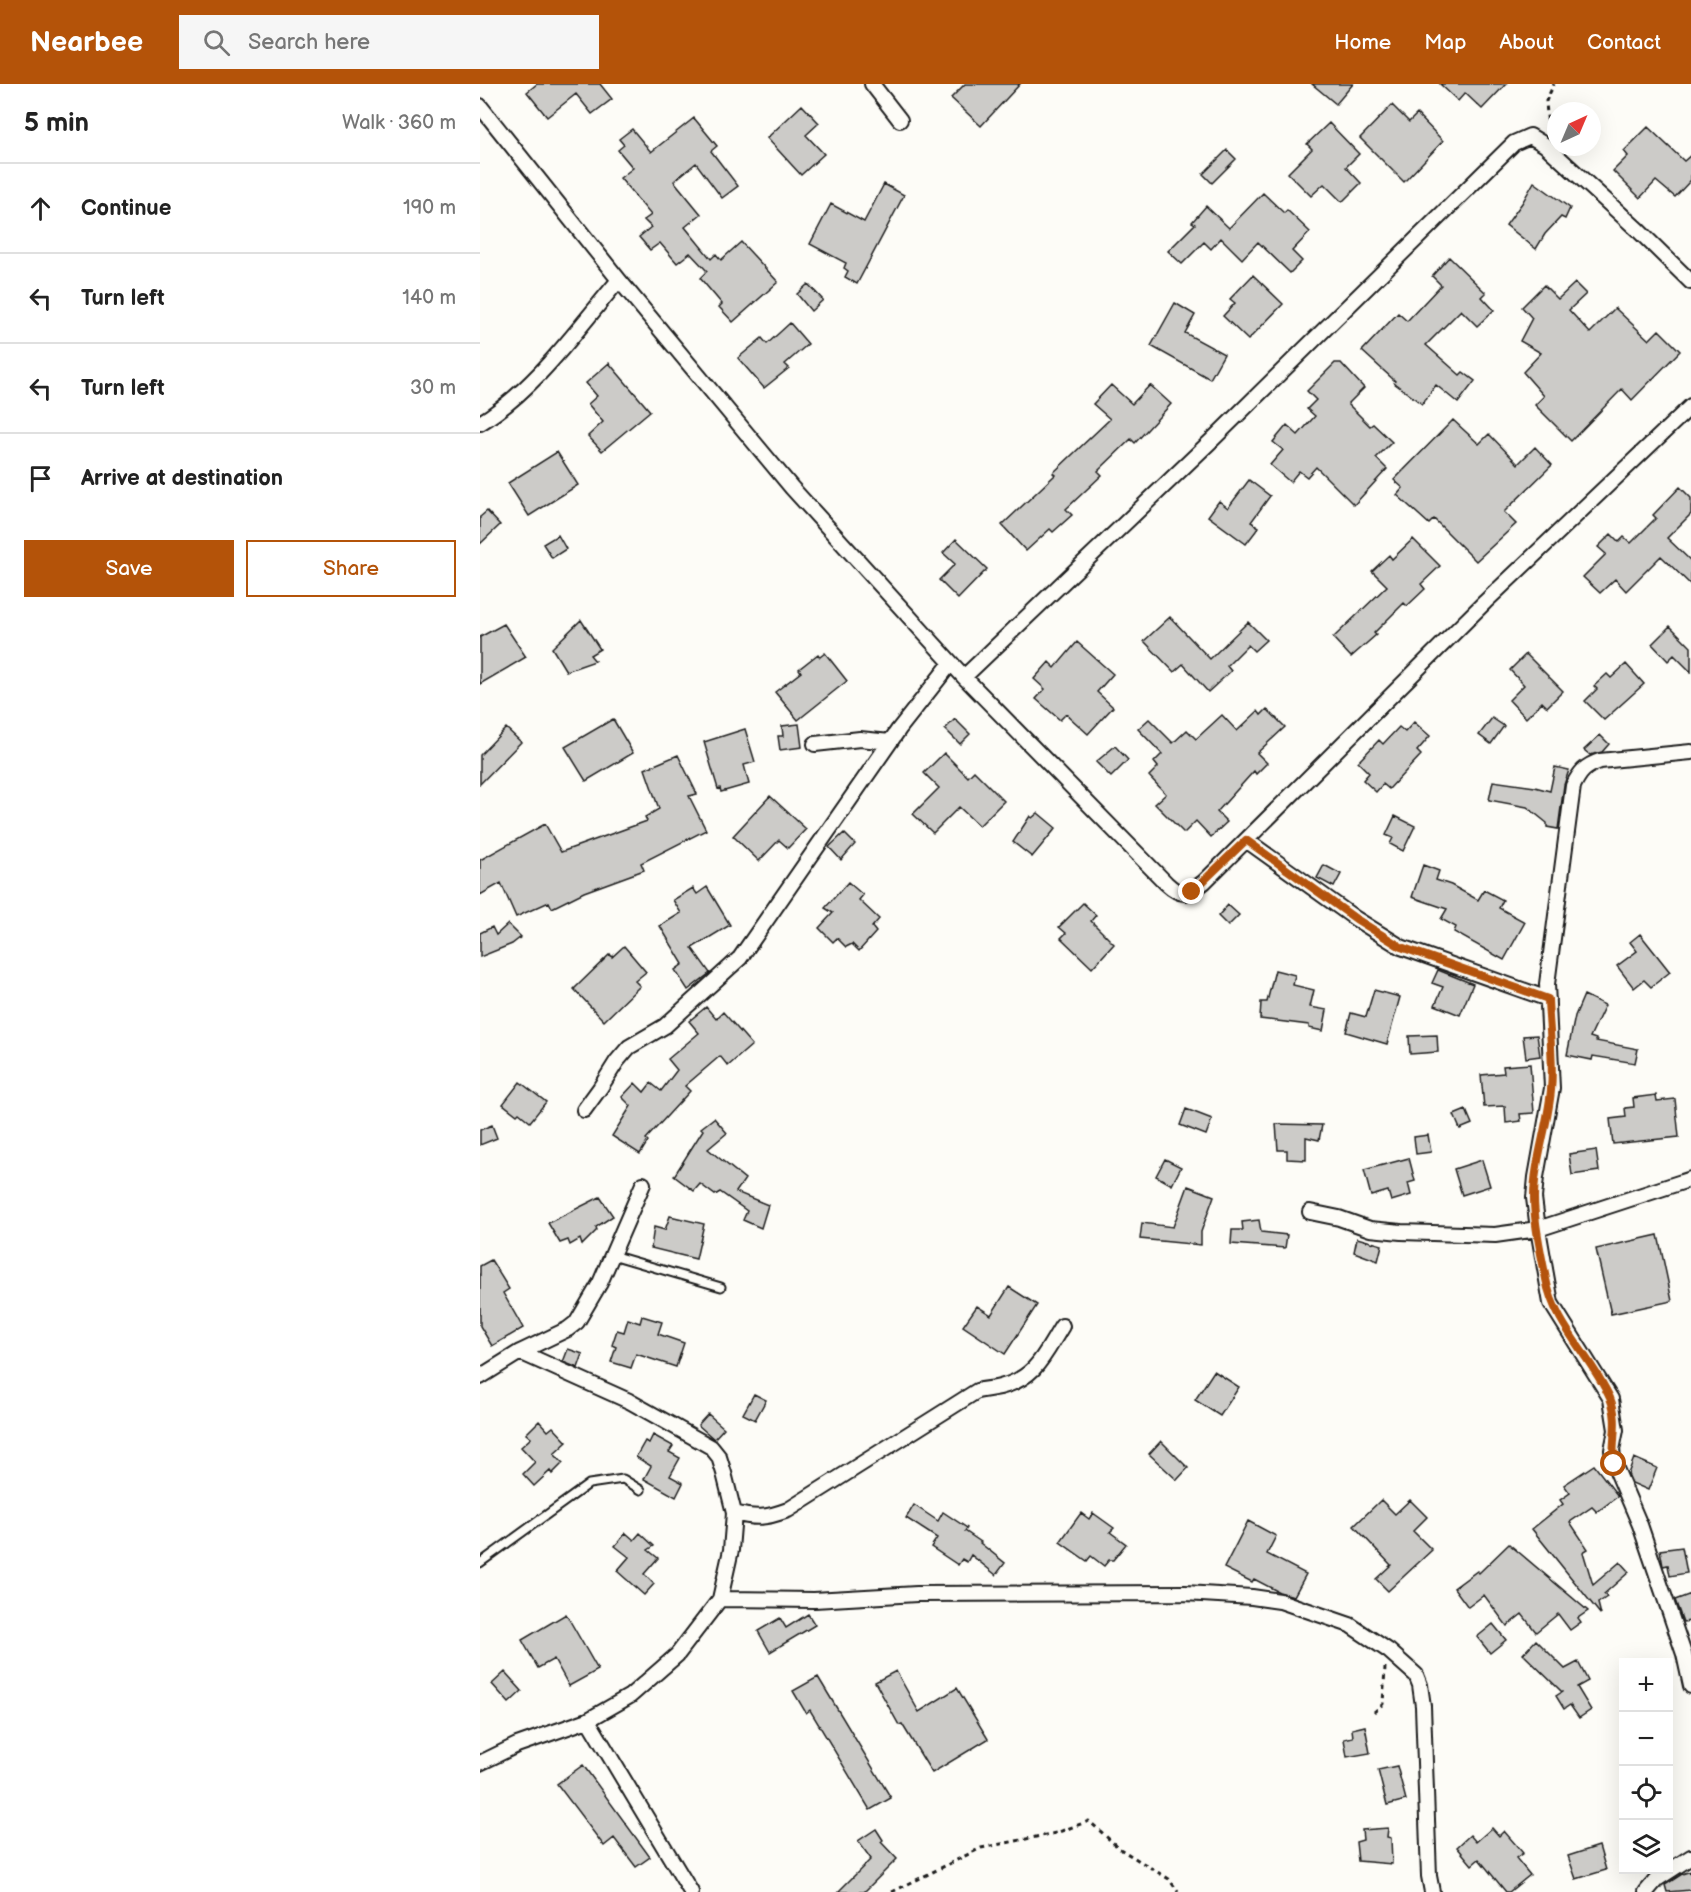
<!DOCTYPE html>
<meta charset="utf-8">
<style>
body{margin:0;font-family:"Balsamiq Sans",sans-serif;background:#f6f6f6;color:#222}
.controls{position:absolute;right:18px;bottom:18px;display:grid;overflow:hidden;border-radius:0px;box-shadow:0 6px 24px #0002}
.controls button{width:54px;height:54px;display:grid;place-items:center;padding:0;border:0;border-bottom:2px solid #e0e0e0;background:#fff;color:#222;font:30px sans-serif}
.compass{position:absolute;left:1067px;top:18px;width:54px;height:54px;border-radius:50%;background:#fff;box-shadow:0 6px 24px #0002;rotate:44deg}
.stop{position:absolute;width:18px;height:18px;margin:-14px;border:4px solid #b45309;border-radius:50%;background:#fff}
.stop.end{background:#b45309;border-color:#fff;box-shadow:0 2px 6px #0008}
.list{margin:0;padding:0;list-style:none}
h2{display:flex;justify-content:space-between;align-items:center;height:78px;margin:0;padding:0 24px;font-size:26px}
h2 small{font-size:20px;font-weight:400;color:#767676}
.list li{display:grid;grid-template-columns:39px 1fr auto;gap:18px;align-items:center;box-sizing:border-box;height:90px;padding:0 24px;border-top:2px solid #e0e0e0}
.list b{display:block;font-size:22px;white-space:nowrap}
.list em{font-size:20px;font-style:normal;color:#767676}
.actions{display:flex;gap:12px;padding:18px 24px}
.actions a{flex:1;padding:14px 0;border:2px solid #b45309;border-radius:0px;text-align:center;font-size:21px;color:#b45309}
.actions .main{background:#b45309;color:#fff}
.icon{flex:none;width:33px;height:33px;fill:none;stroke:currentColor;stroke-width:2;stroke-linecap:round;stroke-linejoin:round}
.map{position:relative;flex:none;width:1211px;height:1808px;overflow:hidden}
header{display:flex;align-items:center;gap:36px;box-sizing:border-box;height:84px;padding:0 30px;background:#b45309;color:#fff}
header strong{font-size:28px}
nav{display:flex;gap:33px;margin-inline-start:auto;font-size:21px}
.search{width:420px;height:54px;background:#f6f6f6;display:flex;align-items:center;gap:15px;box-sizing:border-box;padding:0 21px;border-radius:0px;color:#767676;font-size:22px}
main{display:flex}
aside{flex:1;background:#fff}
.map>svg:first-child{display:block}
.building{fill:#cccbc8;stroke:#1c1c1c;stroke-width:1.5}
.lines{fill:none;stroke-linecap:round;stroke-linejoin:round}
.lane-casing{stroke:#1c1c1c;stroke-width:11}
.street-casing{stroke:#1c1c1c;stroke-width:18}
.path{stroke:#1c1c1c;stroke-width:3;stroke-dasharray:4.5 4.5;stroke-linecap:butt}
.lane{stroke:#fdfcf7;stroke-width:7}
.street{stroke:#fdfcf7;stroke-width:14}
.route{stroke:#b45309;stroke-width:8}
</style>
<header>
<strong>Nearbee</strong>
<div class="search"><svg class="icon" aria-label="search" viewBox="0 0 24 24"><circle cx="10" cy="10" r="6"/><path d="M15 15l6 6"/></svg>Search here</div>
<nav><a>Home</a><a>Map</a><a>About</a><a>Contact</a></nav>
</header>
<main>
<aside>
<h2>5 min<small>Walk · 360 m</small></h2>
<ul class="list">
<li><svg class="icon" aria-label="ahead" viewBox="0 0 24 24"><path d="M12 20V5M6 11l6-6 6 6"/></svg><div><b>Continue</b></div><em>190 m</em></li>
<li><svg class="icon" aria-label="left" viewBox="0 0 24 24"><path d="M17 20v-9H6M10 6l-5 5 5 5"/></svg><div><b>Turn left</b></div><em>140 m</em></li>
<li><svg class="icon" aria-label="left" viewBox="0 0 24 24"><path d="M17 20v-9H6M10 6l-5 5 5 5"/></svg><div><b>Turn left</b></div><em>30 m</em></li>
<li><svg class="icon" aria-label="arrive" viewBox="0 0 24 24"><path d="M6 21V4h12l-3 4 3 4H6"/></svg><div><b>Arrive at destination</b></div></li>
</ul>
<div class="actions"><a class="main">Save</a><a>Share</a></div>
</aside>
<div class="map">
<svg width="1211" height="1808" viewBox="0 0 1211 1808">
<rect width="100%" height="100%" fill="#fdfcf7"/>
<filter id="ink" filterUnits="userSpaceOnUse"><feTurbulence type="fractalNoise" baseFrequency=".0167" numOctaves="2"/><feDisplacementMap in="SourceGraphic" scale="12" xChannelSelector="R" yChannelSelector="G"/><feConvolveMatrix kernelMatrix="1 2 1 2 8 2 1 2 1" color-interpolation-filters="sRGB"/></filter>
<g filter="url(#ink)">
<path class="building" d="M57,0H120L132,15L112,30L96,10L67,33L47,8Z
M485,0H540L501,42L471,14Z
M832,0H873L856,20Z
M960,0H1026L1002,25L985,9L978,17Z
M322,21L339,39L326,51L344,70L321,91L287,54Z
M912,21L929,38L937,30L963,57L924,98L880,54Z
M214,34L237,62L231,67L258,102L242,114L216,79L194,97L221,130L205,143L231,175L236,170L241,176L261,158L298,198L253,238L239,223L242,220L220,194L227,187L210,169L197,179L180,159L170,166L159,153L171,143L164,136L171,131L140,94L153,84L138,66L144,61L139,55L152,45L171,68Z
M849,39L879,70L866,83L881,99L862,118L844,100L831,112L808,89L832,65L827,60Z
M1168,43L1204,77L1211,71V96L1195,113L1176,97L1160,114L1133,87L1148,72L1144,67Z
M747,66L756,75L732,99L723,90Z
M1054,98L1090,124L1085,135L1081,133L1065,150L1056,165L1026,141L1042,119Z
M404,100L424,111L377,200L365,193L368,187L364,184L366,179L330,160L351,120L384,138Z
M783,109L804,129L807,126L830,148L812,167L822,177L810,189L778,158L762,175L741,154L731,165L724,158L702,180L688,167L715,140L712,138L726,122L749,144Z
M969,173L1006,209L1002,213L1014,226L997,242L981,226L946,261L980,291L983,288L995,297L978,319L956,301L942,320L914,299L915,297L882,267L918,229L927,237L961,201L952,192Z
M773,191L803,220L768,256L743,232L755,219L750,215Z
M1095,199L1106,210L1089,226L1110,249L1135,224L1169,256L1179,246L1200,267L1152,316L1142,305L1091,357L1055,321L1064,312L1043,288L1061,269L1040,257L1052,234L1042,223L1064,201L1078,215Z
M328,200L343,216L331,227L317,210Z
M695,219L715,231L705,249L744,270L730,295L671,262Z
M310,239L328,260L305,280L309,284L284,304L258,274L282,254L287,260Z
M129,279L170,327L122,367L108,352L123,338L108,320L117,312L106,299Z
M855,279H861L884,304L868,320L890,342L893,340L912,358L896,374L907,385L874,421L836,383L827,393L819,387L810,398L790,381L803,366L793,358L807,341L818,351L835,332L827,325L836,316L827,307Z
M631,301L652,320L670,301L691,320L655,359L651,355L618,387L622,391L586,425L592,431L573,448L570,445L546,467L522,441L575,391L573,389L630,335L613,320Z
M973,336L999,360L1009,350L1038,380L1055,363L1072,381L1024,428L1036,440L996,477L954,435L949,440L917,411L923,404L914,396Z
M77,368L98,401L49,432L28,399Z
M769,396L790,412L771,438L779,443L766,460L728,432L739,417L748,424Z
M1200,403L1211,414V430L1187,454L1211,477V501L1181,472L1146,507L1135,495L1120,509L1103,493L1126,470L1118,463L1131,450L1139,458L1144,453L1151,459L1176,434L1173,431Z
M7,427L20,441L0,460V433Z
M78,451L86,465L72,474L63,460Z
M476,455L507,485L478,515L459,496L475,480L463,469Z
M933,455L960,482L941,500L945,505L927,522L924,519L894,549L896,551L871,573L853,554L907,502L892,487L909,471L912,475Z
M690,533L730,575L768,538L786,556L774,567L768,561L747,582L751,587L728,608L703,580L694,588L664,557Z
M101,536L120,565L110,571L115,577L86,587L72,564Z
M24,540L46,573L0,600V553Z
M1190,542L1211,563V588L1194,571L1188,577L1172,560Z
M597,558L633,590L617,608L633,623L608,650L586,630L580,636L556,615L565,605L554,595L569,578L575,584Z
M345,569L367,597L318,636L295,608L321,588L319,585L338,570L340,573Z
M1046,570L1083,607L1067,623L1062,618L1046,634L1029,616L1044,601L1030,586Z
M1146,580L1164,600L1124,636L1105,617L1117,605L1114,602L1127,590L1131,594Z
M787,625L805,643L777,669L787,679L776,690L774,687L737,728L747,738L731,753L716,737L704,749L675,720L686,710L669,692L678,683L674,678L682,670L658,645L669,635L693,659L707,646L716,655L742,631L757,647L778,627L781,631Z
M1012,634L1024,642L1011,660L999,651Z
M133,635L153,669L106,697L85,663Z
M475,635L490,650L480,660L465,645Z
M934,638L950,652L937,667L941,671L909,705L903,700L896,708L883,696L889,689L878,678L899,656L903,660L919,643L925,648Z
M319,640L322,663L300,666L298,652H303L302,642Z
M26,644L41,658L0,700V671Z
M265,645L275,678L264,681L269,700L241,708L240,704L238,705L224,658Z
M1120,651L1129,660L1122,668L1110,671L1104,666Z
M635,662L648,676L631,693L616,678Z
M464,669L488,693L494,687L524,717L499,742L479,723L453,749L433,730L459,704L444,689Z
M198,671L217,710L209,712L226,746L161,779L164,786L104,808L72,824L69,818L36,833L21,799L0,811V776L65,740L81,768L167,737L165,733L179,725L165,685Z
M1075,683L1089,686L1084,701L1078,745L1067,743V739L1047,723L1009,716L1013,697L1055,703L1070,707Z
M290,712L326,745L308,764L299,756L279,777L253,752Z
M558,729L576,744L552,773L533,758L550,732L552,734Z
M915,732L935,742L923,767L910,760L913,754L906,751Z
M364,749L375,760L361,776L349,763Z
M844,781L861,790L854,803L837,794Z
M943,781L959,787L956,796L971,801L998,816L1004,806L1023,816L1019,824L1045,838L1024,876L974,848L976,843L961,835L967,825L932,813Z
M368,798L383,811L379,816L399,835L392,843L396,848L379,867L372,860L366,863L357,854L353,858L339,844L353,829L345,824Z
M227,803L250,841L212,864L230,889L208,906L195,886L203,880L180,842L201,829L193,816L213,804L217,810Z
M603,819L616,831L611,837L634,860L612,884L581,854L586,849L579,843Z
M748,821L759,831L748,842L738,832Z
M28,840L41,853L32,860L0,873V849L12,843L16,851Z
M1160,850L1190,888L1171,903L1164,896L1154,904L1137,882L1157,867L1150,858Z
M144,862L166,888L155,897L160,902L124,937L94,905L130,870L132,873Z
M795,886L815,891L813,901L834,906L830,923L847,926L843,947L829,944V941L780,935L781,918H787Z
M958,886L993,900L980,931L955,921L963,903L952,899Z
M894,906L920,913L907,960L866,948L871,929L886,933Z
M1104,911L1125,921L1110,953L1116,955V957L1158,965L1155,979L1113,972L1112,976L1087,971L1095,932Z
M226,923L236,935L243,928L272,961L248,982L240,972L205,1002L210,1007L166,1055L168,1057L160,1070L132,1052L151,1022L142,1013L155,999L164,1008L171,999L181,1007L197,986L188,975L219,949L209,937Z
M957,951L958,968L930,970L929,952Z
M1057,951L1060,972L1046,974L1043,952Z
M1050,980L1054,1029L1040,1030L1041,1037L1026,1039L1025,1022L1004,1023L1001,991L1024,989L1023,982Z
M40,998L66,1018L50,1038L39,1029L37,1031L23,1020Z
M1176,1011L1177,1017L1195,1015L1199,1053L1133,1060L1130,1035L1146,1033L1145,1024L1154,1023L1153,1014Z
M706,1025L732,1035L726,1051L700,1041Z
M986,1026L992,1040L980,1045L974,1031Z
M234,1034L247,1049L228,1065L265,1095L256,1108L288,1121L281,1144L263,1136L267,1127L240,1108L235,1111L220,1100L214,1107L194,1092L223,1046L221,1044Z
M796,1040L842,1041L839,1056L826,1053V1076L807,1075V1066H798Z
M12,1041L17,1054L0,1061V1046Z
M948,1051L951,1068L936,1070L934,1053Z
M1116,1066L1119,1087L1092,1091L1089,1070Z
M929,1074L935,1097L928,1099L931,1111L911,1117L908,1107L891,1112L884,1086Z
M685,1075L701,1083L692,1101L676,1092Z
M1002,1076L1010,1102L982,1111L974,1085Z
M708,1102L734,1112L721,1148V1161L660,1155L662,1139L693,1143Z
M120,1113L133,1132L116,1143L117,1146L102,1161L100,1155L90,1161L88,1156L80,1159L68,1139Z
M190,1132L224,1140L216,1175L171,1164L174,1143L185,1146Z
M779,1136L781,1148L807,1151L805,1164L751,1160L752,1146H763L762,1138Z
M1178,1151L1192,1217L1131,1230L1116,1165Z
M877,1154L902,1161L898,1177L874,1168Z
M11,1176L29,1205L23,1209L43,1244L12,1262L0,1242V1182Z
M529,1203L557,1221L525,1270L483,1242L497,1222L511,1231Z
M162,1232L182,1238L178,1250L204,1259L196,1283L156,1270L151,1284L131,1278L136,1263L132,1261L137,1246L144,1248L148,1235L160,1239Z
M88,1265L103,1270L98,1284L83,1278Z
M734,1287L759,1303L740,1332L715,1316Z
M274,1310L286,1316L275,1336L263,1330Z
M228,1330L244,1344L234,1355L218,1341Z
M59,1337L68,1347L73,1343L87,1358L74,1370L83,1379L72,1390L70,1387L54,1402L43,1390L55,1378L41,1363L51,1354L46,1350Z
M173,1351L193,1362L189,1368L200,1374L190,1392L203,1399L196,1413L164,1395L171,1382L156,1373L165,1357L169,1359Z
M681,1357L708,1384L697,1396L669,1370Z
M1154,1374L1177,1384L1168,1406L1152,1399L1148,1390Z
M1114,1381L1138,1412L1117,1428L1112,1423L1090,1438L1108,1465L1103,1468L1113,1501L1140,1478L1149,1488L1124,1510L1127,1513L1118,1519L1121,1531L1052,1445L1083,1420L1080,1416L1090,1409L1084,1401Z
M901,1416L915,1430L930,1416L947,1433L933,1447L952,1466L908,1507L896,1495L911,1481L874,1442Z
M434,1421L458,1437L463,1428L487,1444L485,1447L501,1458L500,1459L525,1479L516,1491L491,1471L487,1478L482,1475L478,1481L451,1463L457,1454L426,1434Z
M601,1429L609,1435L613,1429L634,1444L630,1448L646,1460L633,1476H629L624,1482L611,1472L607,1477L580,1458Z
M768,1437L796,1452L787,1470L826,1490L814,1512L799,1508L774,1495L772,1498L744,1484Z
M146,1449L154,1456L160,1449L174,1462L168,1466L178,1474L164,1490L174,1500L164,1511L137,1487L149,1473L135,1462Z
M1029,1460L1108,1527L1098,1534L1101,1538L1090,1546L1078,1530L1056,1548L1042,1530L1027,1542L1004,1511L988,1523L974,1504L997,1487L999,1489Z
M1202,1463L1207,1489L1190,1492L1188,1481L1183,1482L1180,1466Z
M1211,1510V1537L1203,1538L1195,1516Z
M86,1530L118,1586L89,1602L74,1575L58,1584L42,1556Z
M328,1530L335,1541L290,1568L278,1547L300,1534L306,1544Z
M1013,1540L1026,1556L1010,1569L997,1553Z
M1056,1556L1085,1585L1098,1578L1108,1597L1097,1603L1111,1626L1099,1634L1090,1621L1084,1625L1076,1612L1082,1608L1043,1570Z
M416,1587L439,1628L477,1604L508,1655L452,1689L422,1640L419,1641L395,1598Z
M25,1588L42,1607L29,1619L12,1600Z
M338,1593L411,1714L390,1726L330,1626L326,1629L313,1607Z
M885,1642L890,1669L867,1673L864,1655L873,1653L872,1645Z
M103,1681L170,1773L156,1783L134,1754L124,1762L77,1700Z
M917,1682L926,1716L907,1721L898,1686Z
M908,1744L907,1753L911,1754L912,1780L878,1777L876,1758L883,1756L882,1746Z
M1012,1744L1019,1752L1024,1747L1043,1769L1036,1774L1050,1791L1029,1808H1026L999,1775L992,1781L977,1763L990,1751L996,1758Z
M396,1745L403,1756L401,1758L417,1775L384,1808H358L391,1775L378,1757Z
M1119,1762L1126,1786L1096,1795L1088,1772Z
M1211,1787V1806L1187,1808L1185,1801L1202,1790Z"/>
<g class="lines">
<g class="lane-casing">
<path id="lane" d="M132,1171L241,1203
M0,1479L109,1400L143,1395L161,1406"/>
</g>
<g class="street-casing">
<path id="street" d="M392,0L420,36
M0,22L139,196L312,404L484,593L686,799C702,814 707,811 724,798L1005,518L1211,322
M0,339C56,305 97,245 139,196
M484,593L731,357L1034,59L1050,52L1065,61L1158,146L1211,198
M335,660L380,655L410,658
M1211,668L1120,677C1105,682 1100,688 1093,702L1067,900L1072,1004L1056,1093L1054,1114L1058,1145L1211,1095
M766,756L876,835L921,863L1068,915
M104,1026L120,1004L137,977L149,963L185,942L260,874L419,645L471,579
M830,1128L859,1134L890,1145L921,1148L1015,1151L1058,1145L1071,1219L1131,1315L1136,1346L1132,1366L1134,1380L1160,1441L1204,1570L1211,1602
M40,1268L88,1245L97,1238L120,1199L163,1100
M0,1293L40,1268L149,1317L231,1363L239,1373L244,1389L254,1429L251,1466L240,1515L197,1571L150,1612L108,1636L37,1661L0,1679
M254,1429C276,1435 286,1434 308,1426L497,1307C505,1305 512,1305 520,1303C556,1294 564,1271 582,1242
M240,1515L334,1516L437,1510L705,1509L772,1513L800,1517L870,1541L909,1567L936,1591L940,1601L943,1622L949,1792L952,1808
M108,1636L211,1808
M1166,1808L1177,1795L1211,1773"/>
</g>
<path class="path" d="M1068,45L1066,17L1074,0
M894,1628L903,1620L905,1583
M412,1808L501,1764L576,1749L609,1737L640,1765L689,1795L698,1808"/>
<use href="#lane" class="lane"/>
<use href="#street" class="street"/>
</g>
</g>
<g class="lines" filter="url(#ink)">
<path class="route" d="M712,808L766,756L876,835L921,863L1068,915C1069,945 1074,977 1071,1006C1068,1042 1054,1078 1054,1114C1054,1140 1061,1169 1066,1195C1074,1241 1111,1272 1130,1314C1140,1338 1131,1357 1134,1380"/>
</g>
</svg>
<div class="controls">
<button>+</button>
<button>−</button>
<button><svg class="icon" aria-label="locate" viewBox="0 0 24 24"><circle cx="12" cy="12" r="6"/><path d="M12 2v4M12 18v4M2 12h4M18 12h4"/></svg></button>
<button><svg class="icon" aria-label="layers" viewBox="0 0 24 24"><path d="M12 4l9 5-9 5-9-5zM3 14l9 5 9-5"/></svg></button>
</div>
<svg class="compass" viewBox="-18 -18 36 36"><path d="M0-13l5 13h-10z" fill="#e53935"/><path d="M0 13l5-13h-10z" fill="#767676"/></svg>
<div class="stop" style="left:1134px;top:1380px"></div>
<div class="stop end" style="left:712px;top:808px"></div>
</div>
</main>
